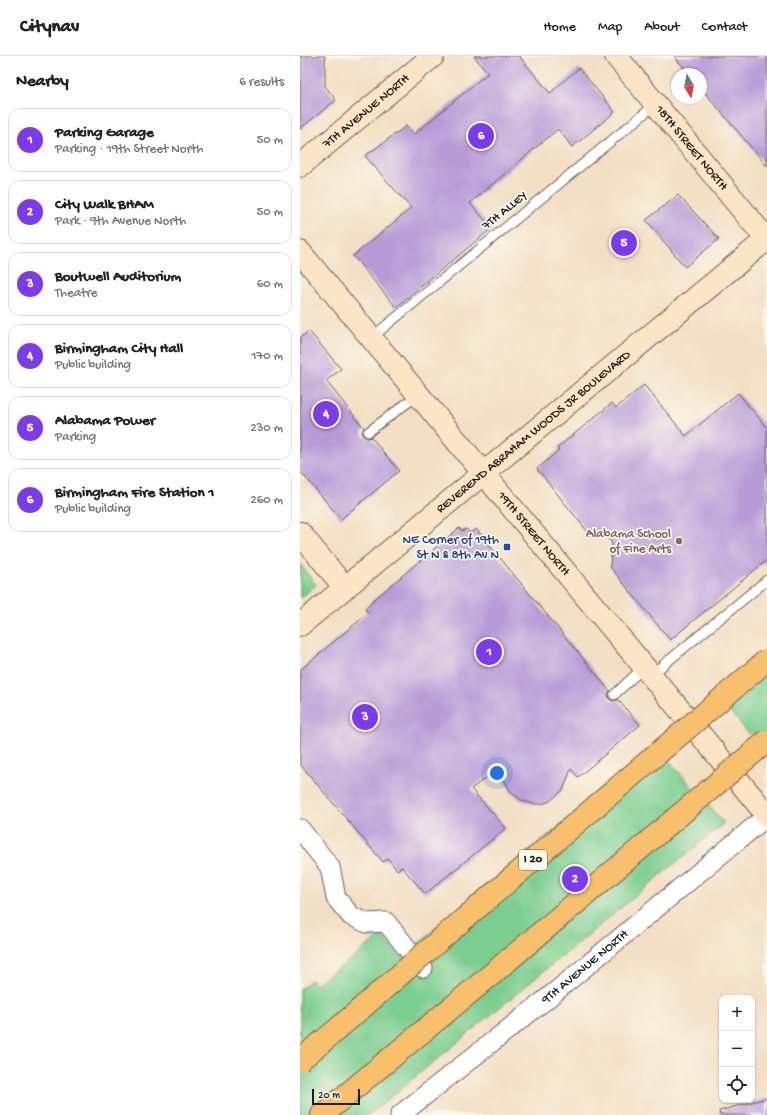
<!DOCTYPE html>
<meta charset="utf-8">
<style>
body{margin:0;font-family:"Gochi Hand",sans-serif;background:#f2f2f2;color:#222}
.controls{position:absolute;right:12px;bottom:12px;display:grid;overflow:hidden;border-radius:8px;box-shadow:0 1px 3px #0004}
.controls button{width:36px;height:36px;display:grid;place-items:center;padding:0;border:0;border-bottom:1px solid #e0e0e0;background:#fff;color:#222;font:20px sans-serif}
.compass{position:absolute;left:371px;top:12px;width:36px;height:36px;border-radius:50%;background:#fff;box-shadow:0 1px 3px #0004;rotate:170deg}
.scale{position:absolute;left:12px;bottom:10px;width:48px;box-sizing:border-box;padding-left:4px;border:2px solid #1c1c1c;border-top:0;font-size:11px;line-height:14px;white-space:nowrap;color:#1c1c1c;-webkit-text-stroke:3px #fbf7ec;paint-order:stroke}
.you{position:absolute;left:197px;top:717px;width:14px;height:14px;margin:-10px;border:3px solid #fff;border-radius:50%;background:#1a73e8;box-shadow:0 0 0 6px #1a73e833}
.badge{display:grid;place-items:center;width:26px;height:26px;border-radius:50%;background:#7c3aed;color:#fff;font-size:13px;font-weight:700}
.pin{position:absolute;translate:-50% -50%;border:2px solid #fff;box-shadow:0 1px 4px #0006}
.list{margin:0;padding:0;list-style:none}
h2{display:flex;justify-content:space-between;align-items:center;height:52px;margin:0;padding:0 16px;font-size:17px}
h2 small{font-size:13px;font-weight:400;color:#767676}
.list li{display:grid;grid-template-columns:26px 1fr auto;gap:12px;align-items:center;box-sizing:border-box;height:64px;margin:0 8px 8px;padding:0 8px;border:1px solid #e0e0e0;border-radius:12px}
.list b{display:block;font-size:15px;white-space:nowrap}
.list p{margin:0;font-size:13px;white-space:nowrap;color:#767676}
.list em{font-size:13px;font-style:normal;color:#767676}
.icon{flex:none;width:22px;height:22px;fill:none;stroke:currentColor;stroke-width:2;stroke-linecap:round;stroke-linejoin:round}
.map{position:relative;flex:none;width:467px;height:1059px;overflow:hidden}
header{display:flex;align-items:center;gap:24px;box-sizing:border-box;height:56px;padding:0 20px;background:#fff;border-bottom:1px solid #e0e0e0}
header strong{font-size:19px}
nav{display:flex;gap:22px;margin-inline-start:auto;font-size:14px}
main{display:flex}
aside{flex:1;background:#fff}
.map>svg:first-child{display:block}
.green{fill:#7cce90;stroke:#4c7556}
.building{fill:#b79bd7}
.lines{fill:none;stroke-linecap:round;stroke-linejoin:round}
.lane-casing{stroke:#676056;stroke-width:11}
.street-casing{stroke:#676056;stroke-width:21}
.secondary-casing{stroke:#676056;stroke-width:24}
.highway-casing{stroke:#676056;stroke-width:24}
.lane{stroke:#fff;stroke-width:9}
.street{stroke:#fff;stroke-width:19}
.secondary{stroke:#fce5c4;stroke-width:22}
.highway{stroke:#f8bf6c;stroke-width:22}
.highway-bridge-casing{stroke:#676056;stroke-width:24;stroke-linecap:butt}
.highway-bridge{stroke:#f8bf6c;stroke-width:22}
.education-dot{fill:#8d6e63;stroke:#fbf7ec;stroke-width:1.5}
.transit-dot{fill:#1a4fb4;stroke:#fbf7ec;stroke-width:1.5}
.labels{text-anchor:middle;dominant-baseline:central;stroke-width:3.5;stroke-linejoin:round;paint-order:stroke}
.shield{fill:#fbf7ec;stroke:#5f5e5a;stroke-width:1}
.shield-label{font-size:12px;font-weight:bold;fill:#1c1c1c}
.street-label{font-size:13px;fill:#1c1c1c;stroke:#fbf7ec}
.education-label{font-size:13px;fill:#785e54;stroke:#fbf7ec;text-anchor:end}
.transit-label{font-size:13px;fill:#164399;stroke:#fbf7ec;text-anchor:end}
</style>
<header>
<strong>Citynav</strong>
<nav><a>Home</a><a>Map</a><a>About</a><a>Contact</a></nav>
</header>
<main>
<aside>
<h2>Nearby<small>6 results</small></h2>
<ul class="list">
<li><span class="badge">1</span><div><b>Parking Garage</b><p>Parking · 19th Street North</p></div><em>50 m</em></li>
<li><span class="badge">2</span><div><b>City Walk BHAM</b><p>Park · 9th Avenue North</p></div><em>50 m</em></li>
<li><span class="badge">3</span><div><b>Boutwell Auditorium</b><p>Theatre</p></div><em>60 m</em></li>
<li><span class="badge">4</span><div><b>Birmingham City Hall</b><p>Public building</p></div><em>170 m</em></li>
<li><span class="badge">5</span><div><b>Alabama Power</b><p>Parking</p></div><em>230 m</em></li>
<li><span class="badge">6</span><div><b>Birmingham Fire Station 1</b><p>Public building</p></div><em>260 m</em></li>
</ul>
</aside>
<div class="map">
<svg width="467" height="1059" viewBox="0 0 467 1059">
<rect width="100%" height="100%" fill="#fbf7ec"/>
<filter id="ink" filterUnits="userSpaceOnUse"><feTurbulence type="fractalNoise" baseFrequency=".025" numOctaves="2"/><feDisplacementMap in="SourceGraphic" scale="8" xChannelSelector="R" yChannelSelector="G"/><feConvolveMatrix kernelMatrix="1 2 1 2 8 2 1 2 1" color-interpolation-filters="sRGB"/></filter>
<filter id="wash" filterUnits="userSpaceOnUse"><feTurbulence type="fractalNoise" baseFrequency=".012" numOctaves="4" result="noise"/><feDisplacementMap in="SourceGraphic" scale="16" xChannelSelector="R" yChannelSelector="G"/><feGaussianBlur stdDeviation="0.9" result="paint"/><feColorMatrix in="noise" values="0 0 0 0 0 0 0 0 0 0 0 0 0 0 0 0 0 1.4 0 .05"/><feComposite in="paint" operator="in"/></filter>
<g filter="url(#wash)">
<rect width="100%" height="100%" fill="#f3dfc3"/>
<path class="green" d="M0,508L16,529L0,542Z
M467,600V697L418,643Z
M356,690L424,767L69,1059H0V933L11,924L15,929L53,902L81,879L101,901Z"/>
<g id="blocks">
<path class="building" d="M0,0H25V30L36,44L0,73Z
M174,0H219L250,37L279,12L315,56L272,91L258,73L170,147L192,172L96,251L53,200L111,152L65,100L106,70L113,79L188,17Z
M374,0H467V110L401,32V18H389Z
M378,139L419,183L385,211L346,164Z
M9,275L41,313L26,325L64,372L62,376L63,380L68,382L71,381L99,415L41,463L0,415V282Z
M344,329L386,380L438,337L467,372V504L370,584L310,511L312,487L301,474L292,481L237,413L259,394L257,392L312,347L316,352Z
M159,472L162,475L166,473L170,477L176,473L310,635L308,638L309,643L313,645L318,644L340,669L278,721L271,713L263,734L256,740L250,745L242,748H234L227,746L221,744L211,736L204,724H200L193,716L171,733L206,772L125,838L102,811L97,814L88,803L83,806L0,708V614L68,557L65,553L71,546Z
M467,1042V1059H420L419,1055Z"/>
</g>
</g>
<g filter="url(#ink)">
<use href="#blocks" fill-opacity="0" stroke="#676056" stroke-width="1"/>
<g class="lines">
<g class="lane-casing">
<path id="lane" d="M71,282L356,48
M68,376L118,339
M351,619L467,524
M314,639L344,611"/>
</g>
<g class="street-casing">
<g id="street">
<path d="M0,773L30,811L36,842L51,860L67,867L86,866L123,912"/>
<path id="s1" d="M100,1059L249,941L467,760"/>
</g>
</g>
<g class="secondary-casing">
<g id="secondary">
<path id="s2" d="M316,0L467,184"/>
<path id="s3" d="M0,110L133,0"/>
<path id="s4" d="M0,196L467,759"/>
<path d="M0,477L45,532"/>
<path id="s5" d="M0,569L467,183"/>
</g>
</g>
<g class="highway-casing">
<path id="highway" d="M22,1059L192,918"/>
</g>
<use href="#lane" class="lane"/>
<use href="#street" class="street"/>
<use href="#secondary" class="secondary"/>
<use href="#highway" class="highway"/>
<g class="highway-bridge-casing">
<path id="highway-bridge" d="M192,918L467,685
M0,1004L34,976L164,863L467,604"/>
</g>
<use href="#highway-bridge" class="highway-bridge"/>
</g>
</g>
<circle class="education-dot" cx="379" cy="485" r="4"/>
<rect class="transit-dot" x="203" y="487" width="8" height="8" rx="2"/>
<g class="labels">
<rect class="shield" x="219" y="794" width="28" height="20" rx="3"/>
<g class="shield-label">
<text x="233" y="804">I 20</text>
</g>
<g class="street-label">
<text stroke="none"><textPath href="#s3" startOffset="86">7TH AVENUE NORTH</textPath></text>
<text stroke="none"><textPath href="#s2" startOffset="119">18TH STREET NORTH</textPath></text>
<text transform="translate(205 155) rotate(-39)">7TH ALLEY</text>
<text stroke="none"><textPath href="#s5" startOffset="303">REVEREND ABRAHAM WOODS JR BOULEVARD</textPath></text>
<text stroke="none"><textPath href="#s4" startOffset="366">19TH STREET NORTH</textPath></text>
<text stroke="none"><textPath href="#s1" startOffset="237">9TH AVENUE NORTH</textPath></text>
</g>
<g class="education-label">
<text x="371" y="478">Alabama School<tspan x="371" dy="15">of Fine Arts</tspan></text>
</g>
<g class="transit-label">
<text x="199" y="484">NE Corner of 19th<tspan x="199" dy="15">St N &amp; 8th Av N</tspan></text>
</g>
</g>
</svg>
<div class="controls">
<button>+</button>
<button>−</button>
<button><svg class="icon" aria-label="locate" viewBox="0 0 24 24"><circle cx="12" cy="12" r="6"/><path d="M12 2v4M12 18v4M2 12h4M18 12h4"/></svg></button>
</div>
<svg class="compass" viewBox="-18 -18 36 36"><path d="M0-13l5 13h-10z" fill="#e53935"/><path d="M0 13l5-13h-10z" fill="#767676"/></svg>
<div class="scale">20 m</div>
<div class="you"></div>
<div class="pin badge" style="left:189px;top:596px">1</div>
<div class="pin badge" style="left:275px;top:823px">2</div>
<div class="pin badge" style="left:65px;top:661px">3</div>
<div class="pin badge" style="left:26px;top:358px">4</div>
<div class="pin badge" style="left:324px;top:187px">5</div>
<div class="pin badge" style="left:181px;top:80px">6</div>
</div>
</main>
